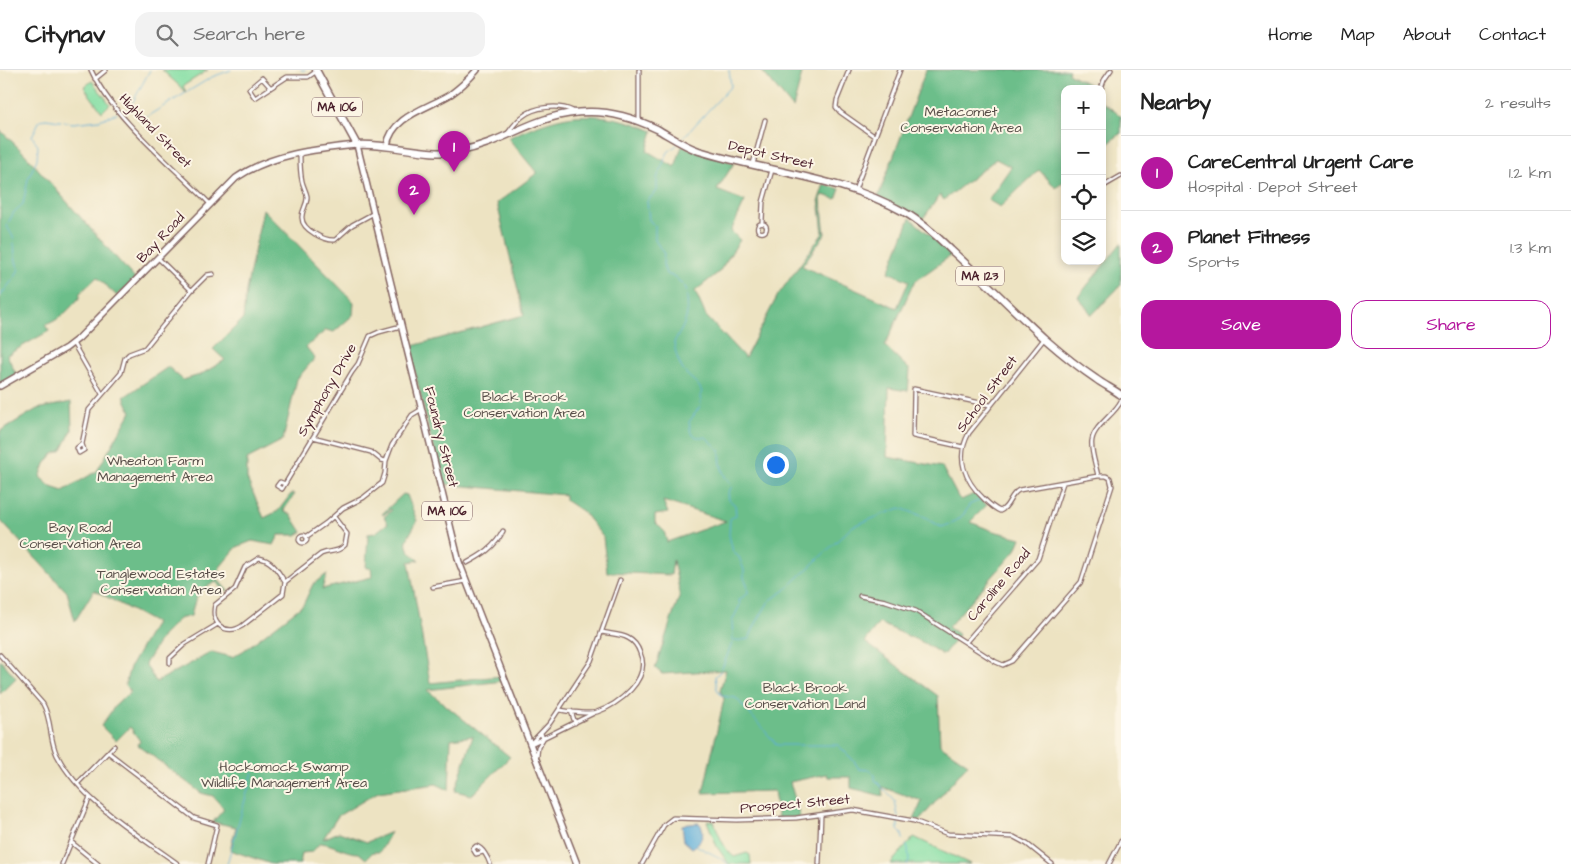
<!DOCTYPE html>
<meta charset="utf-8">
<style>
body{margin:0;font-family:"Architects Daughter",sans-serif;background:#f2f2f2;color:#222}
.controls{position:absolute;right:15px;top:15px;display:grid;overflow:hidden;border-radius:10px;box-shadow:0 2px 8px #0003}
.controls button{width:45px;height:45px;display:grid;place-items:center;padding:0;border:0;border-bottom:1px solid #e0e0e0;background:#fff;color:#222;font:25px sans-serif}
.you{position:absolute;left:775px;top:394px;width:18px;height:18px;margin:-12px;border:4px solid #fff;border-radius:50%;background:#1a73e8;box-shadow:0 0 0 8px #1a73e833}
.badge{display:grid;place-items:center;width:32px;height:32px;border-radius:50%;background:#b5179e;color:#fff;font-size:16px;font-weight:700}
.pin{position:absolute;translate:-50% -41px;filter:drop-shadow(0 1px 2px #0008)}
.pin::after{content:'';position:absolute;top:26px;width:18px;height:15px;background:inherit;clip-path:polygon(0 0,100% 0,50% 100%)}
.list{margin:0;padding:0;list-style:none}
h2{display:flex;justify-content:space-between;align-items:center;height:65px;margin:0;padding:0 20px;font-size:21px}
h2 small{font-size:16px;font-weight:400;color:#767676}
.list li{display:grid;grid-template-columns:32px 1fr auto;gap:15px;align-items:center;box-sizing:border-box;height:75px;padding:0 20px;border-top:1px solid #e0e0e0}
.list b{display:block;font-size:19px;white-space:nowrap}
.list p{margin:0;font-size:16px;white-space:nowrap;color:#767676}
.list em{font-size:16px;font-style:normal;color:#767676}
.actions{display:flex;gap:10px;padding:15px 20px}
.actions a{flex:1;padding:11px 0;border:1px solid #b5179e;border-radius:15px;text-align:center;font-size:18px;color:#b5179e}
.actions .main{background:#b5179e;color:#fff}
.icon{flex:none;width:28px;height:28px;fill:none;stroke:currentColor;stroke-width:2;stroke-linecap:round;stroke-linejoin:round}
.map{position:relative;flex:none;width:1121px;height:794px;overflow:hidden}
header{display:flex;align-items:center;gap:30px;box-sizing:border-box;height:70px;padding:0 25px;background:#fff;border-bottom:1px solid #e0e0e0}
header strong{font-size:24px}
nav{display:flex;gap:28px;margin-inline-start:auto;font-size:18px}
.search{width:350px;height:45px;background:#f2f2f2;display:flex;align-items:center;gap:12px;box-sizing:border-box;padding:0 18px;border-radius:15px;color:#767676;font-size:19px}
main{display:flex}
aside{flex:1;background:#fff}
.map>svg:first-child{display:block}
.green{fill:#86dfa5;stroke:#687f68}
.forest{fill:#6cbe8a;stroke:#5b6e5a;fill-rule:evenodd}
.water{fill:#5eaed9;stroke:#546682}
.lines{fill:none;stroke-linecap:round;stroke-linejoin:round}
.stream{stroke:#5eaed9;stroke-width:1}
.minor-casing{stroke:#836460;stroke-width:5.5}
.major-casing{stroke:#836460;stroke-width:8}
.highway-casing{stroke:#836460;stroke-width:9}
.minor{stroke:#fff;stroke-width:3}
.major{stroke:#fff;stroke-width:5}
.highway{stroke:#fff;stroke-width:6}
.labels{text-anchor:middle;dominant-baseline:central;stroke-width:4;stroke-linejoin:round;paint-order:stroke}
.shield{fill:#fcf5e5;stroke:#7f5f63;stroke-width:1}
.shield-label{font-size:12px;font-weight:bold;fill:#4a1f2b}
.park-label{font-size:14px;fill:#594f4a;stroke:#fcf5e5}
.street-label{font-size:14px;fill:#4a1f2b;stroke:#fcf5e5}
</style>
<header>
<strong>Citynav</strong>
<div class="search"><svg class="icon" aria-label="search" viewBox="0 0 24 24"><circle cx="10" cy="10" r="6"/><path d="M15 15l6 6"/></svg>Search here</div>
<nav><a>Home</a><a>Map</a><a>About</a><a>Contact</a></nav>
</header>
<main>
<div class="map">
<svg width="1121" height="794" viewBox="0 0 1121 794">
<rect width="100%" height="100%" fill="#fcf5e5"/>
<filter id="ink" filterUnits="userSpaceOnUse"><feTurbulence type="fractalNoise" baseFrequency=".02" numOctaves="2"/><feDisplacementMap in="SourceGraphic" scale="10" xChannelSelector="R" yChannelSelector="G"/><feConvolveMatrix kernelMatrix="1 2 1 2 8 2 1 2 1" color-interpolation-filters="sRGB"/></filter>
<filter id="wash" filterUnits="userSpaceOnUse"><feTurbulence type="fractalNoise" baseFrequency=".0096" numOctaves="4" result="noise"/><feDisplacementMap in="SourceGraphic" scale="20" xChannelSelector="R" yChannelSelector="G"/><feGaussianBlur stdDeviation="1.12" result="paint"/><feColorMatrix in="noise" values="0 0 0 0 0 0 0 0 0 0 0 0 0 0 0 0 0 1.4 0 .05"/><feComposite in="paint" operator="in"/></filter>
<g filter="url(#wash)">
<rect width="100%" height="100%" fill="#ede3c2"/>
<path class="green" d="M162,0H208L183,16L186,22Z
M92,11L110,34L102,42L84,17Z
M707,751H714C719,765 723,778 734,787L747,783L750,785L751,794H729L717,777Z
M914,767L970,794H890Z"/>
<path class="forest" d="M761,0H803L793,38Z
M926,0H1069L1068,3L1097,19H1065V110L1056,118L1039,100L1000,137L988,130L1011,97L996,89L944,130L940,125L922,150L878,127Z
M1102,32L1121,46V63L1102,79Z
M574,46C602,44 627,49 653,61L647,81L675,97L682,76L734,93L717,120L745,131L731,161L740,170L719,202L695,221L706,246L745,288L778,225L823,163L819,129L824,114L840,119L836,129L823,125L821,129L825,164L802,196L897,238L909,211L889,202L910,148L953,184L914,212L885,276L910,300L908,321L889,318L887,387L942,397L958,427L961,430L974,424L987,435L970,452L993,461L1021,468L1016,480L948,557L959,565L943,585L924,573L879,553L865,572L938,626L940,675L968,694L920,750L914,749L922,731L882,717L883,726L851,718V707H828L827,704L790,712L800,747L778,748L774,721L703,723L724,629L720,620L726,600L662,604L655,598L680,524L673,490L671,505L607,502L603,467L583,442L565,430V425L442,414L409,277L524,245L497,133L537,103L508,68C529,58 550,49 574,46ZM663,431L726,451L667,472L664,461L655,452V445L668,443Z
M0,60L23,82L135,209L117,226L97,207L79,224L81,226C70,238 61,250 45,255L49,261L7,285L16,304L0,314Z
M263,139L354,232L353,245L334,262L326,260L306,277L315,288L297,309L283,370L247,389V409L264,448L278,441L291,424H295L283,441L291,445L302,462L297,465H279L274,475L252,471L237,477L220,497L217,509L228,521L227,522L216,512C199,520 195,527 191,546L179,549L162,566L145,594L156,612L212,582L232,587L243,581L303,535L313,514L327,504L322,519L372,507L371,498H366L368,464L375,463L388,453L384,447L392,440L391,439L383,445L382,444L403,424L407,425L417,451C407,471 399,474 419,490L409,492L430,613L501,606L503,611L427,620L510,687L472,725L455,721L473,666L451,669L449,720L436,714L378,722L338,746L323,769L339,762L367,772L391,762L380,782H373L366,789L359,783C344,783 335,774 320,773L312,782L302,783L300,794H271L230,780L236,757L213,752L224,739L213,726L201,723L138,675L140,671L130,657L116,671L101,656L117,633L131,622L125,615L130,597L155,553L94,520L75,551L67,522L0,450V361L37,339L71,332L72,360L62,380L52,385L45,394L40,407L51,417L63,421L97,401L131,342L124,327L168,297L183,310L200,305L225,290L213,279L243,249L246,221Z
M1121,173V215L1092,245L1078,227Z
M1,590L16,608L0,624V591Z"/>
<path class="water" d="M699,753C707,761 701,773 692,778L684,771L682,755Z"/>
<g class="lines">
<path class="stream" d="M301,0H305
M129,39L146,47L212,7L231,0
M122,41L129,39L150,0
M682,69L731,16L729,0
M677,75L668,82L657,108V121L647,131L649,150L655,156V170L664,184L663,194L666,204L675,207L686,218C689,244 688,250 674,272C675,281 678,292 683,300C690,310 697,310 702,322L700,326L701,335L689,352L691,364L697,367H706L720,380C720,394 722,406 732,416L728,423L729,430L735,435L736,445L730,449L729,465L733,482L739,487L744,500V508L747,514L748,523L739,530L740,535L732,551L733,571L721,601L715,606L717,619L722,626L736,628L777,675H838L854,691L859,699L869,700L875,705V710L895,731L898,746
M0,226L15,207L19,199C14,191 15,177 13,167C11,162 8,160 7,155L14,142L23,134L28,109L37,89L38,76L32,66L40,50L46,49L73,53L99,50L117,43
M0,366V367
M734,571L749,569L755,555L769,531L784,521L853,456L900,438L925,447L941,457C953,454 965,447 969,435L980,430
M898,750V760L902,764L903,769
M696,775C707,783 719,785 728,794
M906,775L908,778L909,792L907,794
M227,794L253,702"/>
</g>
</g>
<g filter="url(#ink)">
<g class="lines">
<g class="minor-casing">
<path id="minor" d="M91,0C113,48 172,95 209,133
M639,0V52
M849,0L837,30L836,37L840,42L874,66
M95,9L106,0
M270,17L262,8L249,19L255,28L287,7H308L317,1
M1101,19L1104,10L1111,0
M508,63C520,45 532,37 554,37C561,37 567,38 573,41
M300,84C300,93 300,102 302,111C303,116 306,121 307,126C308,135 301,140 302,148C302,160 325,171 335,170L352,155L374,143
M753,94L765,50
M1102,117L1121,106
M855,120L900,0
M762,152L763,132L772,100
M757.5 158a4.5 4.5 0 1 1 9 0a4.5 4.5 0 1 1-9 0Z
M158,188L191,220
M73,273L102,324
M313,367L371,382L381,390L386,391
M82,374L77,378L79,383L84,380L82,374L89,340L121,303L125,288L129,284L145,278L191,221L207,205L213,204
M963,377L913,366L914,319L990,335
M1098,406C1096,395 1090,380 1092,370C1094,356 1115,344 1121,331
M285,414L282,419L277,416L280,412L285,414L294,399L352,302L358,294L370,266L379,262L401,256
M299 469a4 4 0 1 1 8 0a4 4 0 1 1-8 0Z
M306,467L326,453L343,438L363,428L382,413L385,403L386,391L392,375L412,345L422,339
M259,488C273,490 278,502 285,512L283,524L242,556C226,566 210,554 215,535L235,519L245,497Z
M467,493C482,485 495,477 503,461
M285,512L321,484C330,480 338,483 345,475L347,464L334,447
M433,517L466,511
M860,526L886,531L916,541L996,592L1003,595L1012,591L1081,512L1112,416L1110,408L1106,406H1098L1019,420C1009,425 1010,437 1000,441C993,438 989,434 984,429C965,411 955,388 969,363L1044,269
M966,572L1038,489L1063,413
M0,585L43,634C52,650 49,669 57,685C80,730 138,765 178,794
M170,593V588L185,574L218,554
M559,640C568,641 588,645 597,642C618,635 652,609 640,583C638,577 634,571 628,568C621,564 610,564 602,562
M571,641L575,653
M530,674L550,653L591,591L620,510
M531,674L594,643
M109,683L194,748L217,755L208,794
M537,686L538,677L543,669L541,663
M78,713L114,676
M71,772L98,794
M483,782L476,784L473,779L476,776C483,778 488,788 490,794
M62,794L90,727
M642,794L664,755L673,748L737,750L796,748L853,740L914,751L948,764L1014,767L1027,774L1052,794
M819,794L821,745
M1109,794L1121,771"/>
</g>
<g class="major-casing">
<path id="major" d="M387,76C391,46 429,38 451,24C461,17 469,9 477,0
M0,316L66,278L79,268L236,108C271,84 316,79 357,75L459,492L577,794"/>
</g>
<g class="highway-casing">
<path id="highway" d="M316,0L357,75C392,73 425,87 460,81C508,72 538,41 591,42C614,42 636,49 657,59C671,67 684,76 699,81C767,102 841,107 904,142C922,152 937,166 951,180C983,209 1013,240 1045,269C1061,283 1078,297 1096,309C1104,315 1113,319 1121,325"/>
</g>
<use href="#minor" class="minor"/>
<use href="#major" class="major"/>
<use href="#highway" class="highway"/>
</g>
</g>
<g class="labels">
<g class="shield">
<rect x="312" y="27.5" width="50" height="19" rx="4"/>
<rect x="956" y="196.5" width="48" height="19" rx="4"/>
<rect x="422" y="431.5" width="50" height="19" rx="4"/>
</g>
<g class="shield-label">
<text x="337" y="37">MA 106</text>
<text x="980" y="206">MA 123</text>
<text x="447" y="441">MA 106</text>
</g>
<g class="park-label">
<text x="961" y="42">Metacomet<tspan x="961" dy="16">Conservation Area</tspan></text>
<text x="524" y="327">Black Brook<tspan x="524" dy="16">Conservation Area</tspan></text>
<text x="155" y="391">Wheaton Farm<tspan x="155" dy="16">Management Area</tspan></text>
<text x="80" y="458">Bay Road<tspan x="80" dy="16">Conservation Area</tspan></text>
<text x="161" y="504">Tanglewood Estates<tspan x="161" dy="16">Conservation Area</tspan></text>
<text x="805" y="618">Black Brook<tspan x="805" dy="16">Conservation Land</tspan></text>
<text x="284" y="697">Hockomock Swamp<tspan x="284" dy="16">Wildlife Management Area</tspan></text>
</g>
<g class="street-label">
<text transform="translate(155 61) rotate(46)">Highland Street</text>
<text transform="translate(771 85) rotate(13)">Depot Street</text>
<text transform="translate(161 168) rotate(-47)">Bay Road</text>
<text transform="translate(327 320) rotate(-60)">Symphony Drive</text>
<text transform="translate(987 324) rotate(-53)">School Street</text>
<text transform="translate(441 367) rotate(76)">Foundry Street</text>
<text transform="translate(999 515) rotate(-50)">Caroline Road</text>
<text transform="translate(795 734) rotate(-5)">Prospect Street</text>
</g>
</g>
</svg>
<div class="controls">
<button>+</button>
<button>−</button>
<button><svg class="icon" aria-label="locate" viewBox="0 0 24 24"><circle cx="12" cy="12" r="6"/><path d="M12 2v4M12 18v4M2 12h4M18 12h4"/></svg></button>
<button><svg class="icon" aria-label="layers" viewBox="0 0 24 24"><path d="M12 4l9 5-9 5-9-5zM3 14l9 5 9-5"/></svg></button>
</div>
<div class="you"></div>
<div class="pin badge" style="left:454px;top:102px">1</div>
<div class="pin badge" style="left:414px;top:145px">2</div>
</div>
<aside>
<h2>Nearby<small>2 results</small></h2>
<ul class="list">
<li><span class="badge">1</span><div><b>CareCentral Urgent Care</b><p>Hospital · Depot Street</p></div><em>1.2 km</em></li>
<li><span class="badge">2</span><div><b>Planet Fitness</b><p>Sports</p></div><em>1.3 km</em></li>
</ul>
<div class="actions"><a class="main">Save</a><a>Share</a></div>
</aside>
</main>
